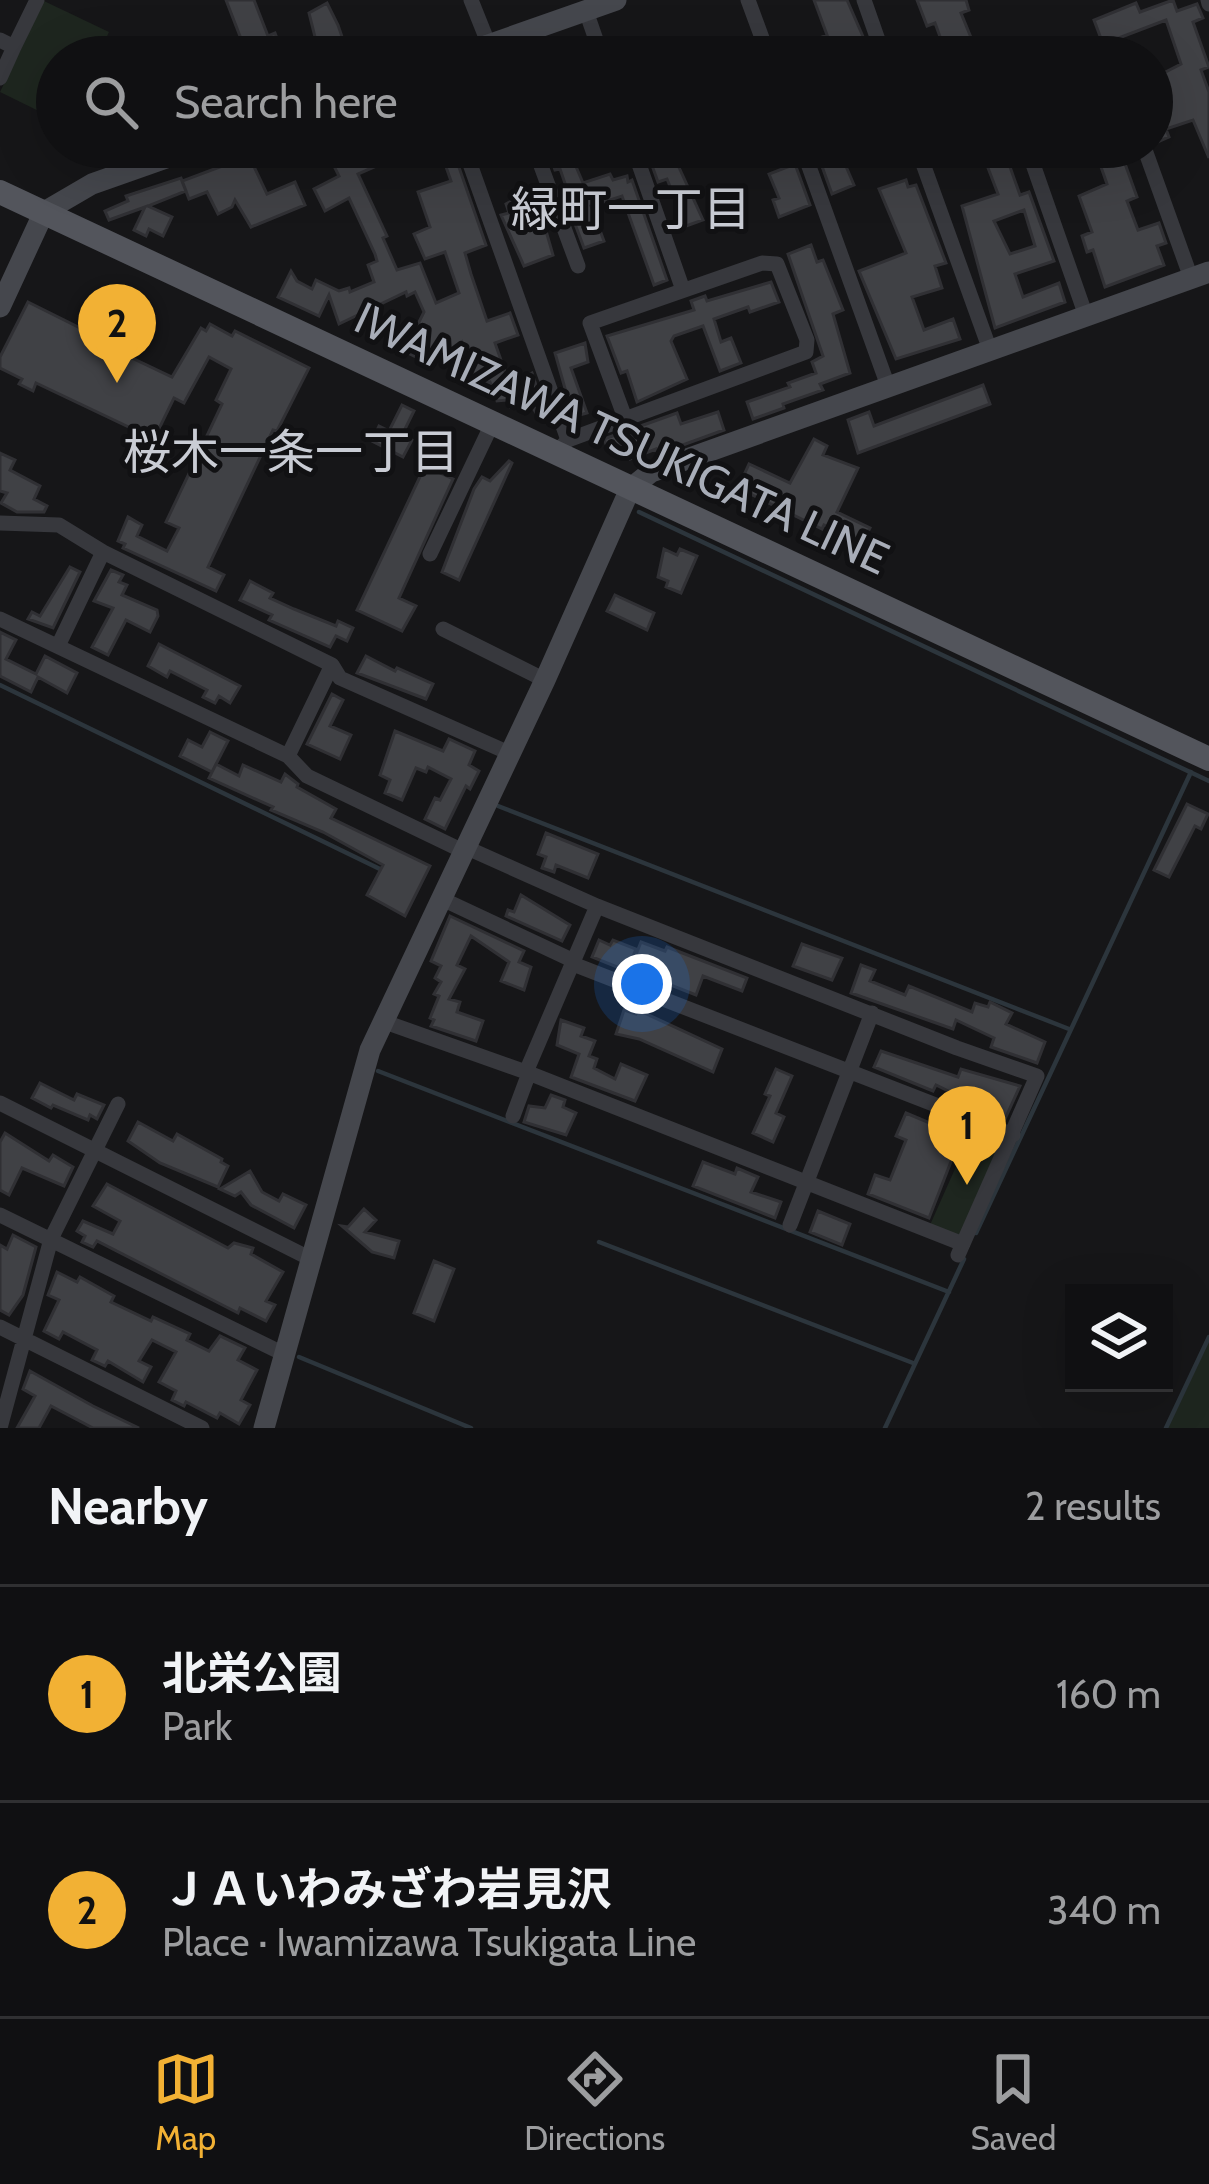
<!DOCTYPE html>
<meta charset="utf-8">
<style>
body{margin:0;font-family:Cabin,"Noto Sans JP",sans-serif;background:#1e1e20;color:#f1f3f6}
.controls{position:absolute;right:36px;bottom:36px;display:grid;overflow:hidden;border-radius:0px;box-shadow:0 12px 48px #0002}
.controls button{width:108px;height:108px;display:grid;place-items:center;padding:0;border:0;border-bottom:3px solid #303032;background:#101012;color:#f1f3f6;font:60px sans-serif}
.you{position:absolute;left:642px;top:984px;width:42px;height:42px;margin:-30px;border:9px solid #fff;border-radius:50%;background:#1a73e8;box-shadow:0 0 0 18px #1a73e833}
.badge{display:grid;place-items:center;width:78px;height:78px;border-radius:50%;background:#f2b134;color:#111;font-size:39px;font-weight:700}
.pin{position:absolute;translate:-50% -99px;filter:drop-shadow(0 3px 6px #0008)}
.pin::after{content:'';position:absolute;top:63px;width:42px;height:36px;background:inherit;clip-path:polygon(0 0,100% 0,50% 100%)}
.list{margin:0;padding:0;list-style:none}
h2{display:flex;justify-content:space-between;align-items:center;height:156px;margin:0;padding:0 48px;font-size:51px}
h2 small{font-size:39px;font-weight:400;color:#9c9d9f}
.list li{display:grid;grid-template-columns:78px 1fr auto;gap:36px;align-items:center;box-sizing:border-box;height:216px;padding:0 48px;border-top:3px solid #303032}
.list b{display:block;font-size:45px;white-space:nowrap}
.list p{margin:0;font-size:39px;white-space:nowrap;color:#9c9d9f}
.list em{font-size:39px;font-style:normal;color:#9c9d9f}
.icon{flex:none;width:66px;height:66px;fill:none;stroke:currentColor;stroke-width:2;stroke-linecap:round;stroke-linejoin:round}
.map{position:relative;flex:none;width:1209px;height:1428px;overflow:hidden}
.search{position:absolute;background:#101012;box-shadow:0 12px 48px #0002;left:36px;right:36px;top:36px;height:132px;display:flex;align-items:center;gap:30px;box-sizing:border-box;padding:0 42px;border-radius:66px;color:#9c9d9f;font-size:45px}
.sheet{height:588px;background:#101012}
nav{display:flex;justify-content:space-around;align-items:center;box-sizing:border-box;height:168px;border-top:3px solid #303032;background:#101012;font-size:33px;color:#9c9d9f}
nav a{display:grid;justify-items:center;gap:6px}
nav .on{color:#f2b134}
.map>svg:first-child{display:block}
.green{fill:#1e261f}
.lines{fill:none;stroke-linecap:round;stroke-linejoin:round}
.stream{stroke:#2c353c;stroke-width:4.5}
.building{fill:#404145;stroke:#303034;stroke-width:3;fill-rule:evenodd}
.street{stroke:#37383d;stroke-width:15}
.secondary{stroke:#45474d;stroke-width:21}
.primary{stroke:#53555c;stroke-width:24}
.labels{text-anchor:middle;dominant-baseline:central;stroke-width:10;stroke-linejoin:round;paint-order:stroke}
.street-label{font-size:45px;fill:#a8adb8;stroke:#111113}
.neighbourhood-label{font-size:48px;fill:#c9ccd4;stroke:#111113}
</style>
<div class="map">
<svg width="1209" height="1428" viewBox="0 0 1209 1428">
<rect width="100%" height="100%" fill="#161618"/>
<path class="green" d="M44,1L109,32L97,57H57V120L0,92Z
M974,1126L1001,1138L1005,1145L965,1233L957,1237L930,1225Z
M1209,1341V1428H1168Z"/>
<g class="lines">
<path class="stream" d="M639,512L1209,781
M0,685L384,871
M498,806L1069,1029
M378,1071L949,1292
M976,1233L1191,772
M599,1242L913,1363
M299,1357L471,1428
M885,1428L964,1259
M1166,1428L1209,1337"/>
</g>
<path class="building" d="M226,0H254L268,36L275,33L284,57H212L243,44Z
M814,0H847L868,48L841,57H781L780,54L827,35Z
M917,0H966L969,10L961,13L979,57H914L943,45L935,23L927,26Z
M1173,0L1177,11L1197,4L1203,18L1193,22L1209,67L1201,70L1209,92V158L1193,120L1166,129L1169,137L1155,143L1152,138V131L1157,129L1152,117V79L1181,64L1166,20L1103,44L1094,20L1136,3L1140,12Z
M327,3L338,25L349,57H324L321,48L318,49L309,13Z
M366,147H373L381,164L358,174L387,236L383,238L397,270L420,263L436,303L459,293L445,252L425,259L414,234L430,227L418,192L451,181L439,147H452L486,245L465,253L471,274L487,321L510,313L518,335L495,343L509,383L532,373L547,418L541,421L528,400L510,407L507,400L497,401L490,382L486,383L484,378L476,381L462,343L451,365L434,357L430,364L392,345L400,328L413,334L424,312L415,292L407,296L406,292L339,324L329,295L319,316L278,297L291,271L297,281L312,289L316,280L339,291L349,288L350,292L374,282L368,265L377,261L375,254L349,198L325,211L314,189L339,176L332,162Z
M980,147H1015L1019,160L1009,164L1020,195L1029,192L1054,261L1015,274L1023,297L1059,283L1065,302L995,328L962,206L998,194ZM1024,210L1035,246L1010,254L994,221Z
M1104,147H1119L1137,197L1127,201L1138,230L1159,223L1166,243L1157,246L1164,265L1105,287L1093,250L1087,252L1082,236L1092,232L1079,196L1107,184L1095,150Z
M569,150L583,183L610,174L613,180L627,176L628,182L632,180L667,280L654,285L622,196L591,206L604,241L584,248L565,197L569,195L560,169L555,170L551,158Z
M839,150L854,185L832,194L819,158Z
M672,152L703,220L686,226L667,179L658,182L650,160Z
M249,156L267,194L295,182L305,205L251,227L235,200L232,207L218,214L207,192L189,199L182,181Z
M795,164L810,205L779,217L773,200L779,198L769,174Z
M181,178L186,191L148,206L172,217L163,236L149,229L146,236L134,230L145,207L109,220L105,211L128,201L126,196Z
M906,180L908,187L916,185L946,263L935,266L942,288L912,297L924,330L953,319L960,339L896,359L859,271L906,253L879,189Z
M536,187L546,215L542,217L553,255L524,266L501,215L509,213L506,204Z
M811,245L817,262L823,260L843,310L833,314L850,373L820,384L823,390L783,404L784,408L753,419L747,402L790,387L788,383L816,373L812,362L823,356L788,254Z
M771,282L779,302L750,312L748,307L714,319L721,342L731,338L741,363L720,371L703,326L674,336L671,341L687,379L637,402L627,371L621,373L607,336L694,310L691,301L705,296L707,301Z
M28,302L88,332L86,336L172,377L201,328L206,331L210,324L232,336L235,331L309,368L277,431L273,430L208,567L224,575L216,591L123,548L125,544L118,541L128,517L142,525L137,536L167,551L179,528L166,522L222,404L216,400L231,369L209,357L184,403L174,398L154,439L36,383L33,391L19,384L22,379L0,368V357Z
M585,343L588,362L571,368L587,413L573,417L555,353Z
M983,385L990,404L858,453L848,420L869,412L874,426Z
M402,405L414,411L402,435L412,440L403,457L372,441L379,426L389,431Z
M718,412L724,430L658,454L656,449L630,459L625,443L608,449L604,439L677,413L681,424Z
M814,439L827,446L823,455L858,468L837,512L870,528L862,543L824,525L822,529L738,488L749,464L790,483Z
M0,453L15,460L10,470L40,486L34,499L47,506L44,512H17L1,503L7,493L0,491Z
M509,461L512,463L459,580L442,572L474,489L482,477L490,481Z
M425,466L453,479L399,598L416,606L402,631L357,610Z
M664,549L677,555L680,549L697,556L681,593L666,587L668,581L658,577Z
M70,567L80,572L53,628L28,619L32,612L40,616Z
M111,570L123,575L119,582L127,585L122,595L157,610L158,616L150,632L126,620L108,655L92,647L113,608L94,601Z
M250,581L273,593L270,598L294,609L336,626L338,621L353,628L347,641L336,636L330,647L269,620L272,615L240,600Z
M615,595L654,613L647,630L607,611Z
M0,632L16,640L6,659L36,674L45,656L77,673L67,693L38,677L31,692L0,676Z
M159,644L240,686L230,703L219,696L215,703L203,697L207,690L170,671L167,677L148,666Z
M366,656L395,671L397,668L433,684L426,699L357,673Z
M332,694L343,700L330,726L351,735L340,759L307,744Z
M395,731L443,751L449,739L475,751L469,765L479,771L470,789L466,786L445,829L425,819L435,798L440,800L451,779L428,767L426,772L416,768L402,800L385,793L390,780L380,775Z
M210,732L228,741L212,772L180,756L188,740L202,747Z
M216,764L239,776L243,765L281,782L285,774L298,784L297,787L336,809L331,818L430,866L405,916L367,895L383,865L323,832L271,810L273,807L209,778Z
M1187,804L1208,814L1201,829L1195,826L1169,877L1154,870Z
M546,833L598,854L588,878L556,865L554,872L542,868L546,857L538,854Z
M521,895L570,925L562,941L506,916L508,910L514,912Z
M450,916L524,951L519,962L531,967L524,990L501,981L509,962L471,936L457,965L465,969L449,999L460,1002L457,1012L483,1021L476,1041L431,1026L434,1020L430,1018L439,996L434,994L441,982L435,978L441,966L431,961Z
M599,940L610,945L613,940L636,949L627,971L592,957Z
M641,942L665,951L667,947L747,978L742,991L703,976L696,995L655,979L660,967L635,957Z
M802,944L842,958L832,980L793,966Z
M861,965L875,970L870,981L905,995L909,986L972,1012L975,1003L988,1007L990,1002L1012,1013L1006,1024L1045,1042L1037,1063L991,1047L994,1038L956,1020L953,1029L851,993Z
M624,1010L636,1014L638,1010L722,1049L713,1072L639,1039L616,1034Z
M561,1020L584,1028L581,1036L595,1041L589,1056L597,1059L594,1068L615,1079L621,1064L647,1075L635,1101L571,1077L579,1054L557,1045Z
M881,1051L958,1077L961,1069L1020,1086L1005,1119L936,1085L933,1091L874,1067Z
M776,1069L792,1076L776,1113L784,1117L773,1142L753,1133L770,1096L765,1094Z
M40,1083L74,1100L77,1094L104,1105L97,1119L90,1115L88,1120L53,1105L51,1108L32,1098Z
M551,1095L565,1100L563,1107L576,1113L566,1135L524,1122L529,1106L545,1108Z
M906,1113L961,1136L929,1218L868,1194L875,1175L890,1180L906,1140L896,1136Z
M138,1122L173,1141L177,1134L222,1159L221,1162L228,1166L218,1187L160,1163L128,1141Z
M5,1133L49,1161L53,1155L73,1167L64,1186L22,1168L9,1195L0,1190V1142Z
M703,1162L735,1174L737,1168L758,1177L751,1192L781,1202L775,1218L693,1186Z
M250,1171L262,1192L279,1201L283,1194L306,1205L294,1228L251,1205L241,1192L235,1196L220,1189Z
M107,1184L228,1248L234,1243L253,1248L251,1254L283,1272L266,1301L275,1305L266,1321L240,1308L238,1313L97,1241L93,1247L82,1242L85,1236L77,1231L83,1221L113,1234L120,1221L93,1206Z
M364,1209L376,1220L365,1232L399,1241L394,1258L372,1252L342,1226L348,1227Z
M818,1211L850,1224L842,1245L810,1232Z
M13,1235L36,1247L23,1295L9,1315L0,1310V1245L7,1249Z
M434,1261L454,1269L434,1321L414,1313Z
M57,1272L77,1282L80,1277L114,1296L111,1302L151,1321L153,1317L190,1334L187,1340L209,1351L220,1336L245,1348L238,1360L257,1370L241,1400L250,1405L239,1424L220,1413L217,1418L186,1402L184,1406L172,1400L176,1391L159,1382L176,1352L152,1340L139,1361L151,1367L143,1382L108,1361L105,1366L92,1360L97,1350L63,1332L59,1339L44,1331L59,1300L48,1295Z
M30,1371L93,1406L139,1428H93L51,1406L39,1428H17L35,1396L23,1389Z"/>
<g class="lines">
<path class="street" d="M471,0L489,45
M748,0L769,57
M864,0L884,57
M1208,0L1209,4
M586,11L602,57
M0,40L14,47L0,78
M14,47L37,0
M464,147L568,440
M534,147L578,266
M633,147L683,290
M802,147L888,386
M917,147L990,350
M1027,147L1086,316
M1144,147L1191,278
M554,454L568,440L806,352L807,340L777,264L762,263L590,323L625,418
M0,523L59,525L103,552L332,665L340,678L509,753
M430,554L492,424
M0,619L288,756
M443,629L545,680
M58,646L103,552
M332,665L288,756L307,776L463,851
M465,847L597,906L957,1048L1037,1076L958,1255
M440,898L574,961
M573,964L1013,1135
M382,1021L526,1072L963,1244
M526,1072L597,906
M0,1103L309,1258
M513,1116L529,1073
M0,1215L284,1354
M790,1225L872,1013
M0,1327L202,1428
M0,1428L51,1239L118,1104"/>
<path class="secondary" d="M454,57L616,0
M0,307L44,212L92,184L197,147
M264,1428L370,1050L545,680L630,489L651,472L1209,272"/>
<path class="primary" d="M0,192L1209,759"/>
</g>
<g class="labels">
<g class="street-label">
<text transform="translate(622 438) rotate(25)">IWAMIZAWA TSUKIGATA LINE</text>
</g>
<g class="neighbourhood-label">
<text x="631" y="209">緑町一丁目</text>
<text x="291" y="452">桜木一条一丁目</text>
</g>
</g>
</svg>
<div class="controls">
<button><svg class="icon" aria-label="layers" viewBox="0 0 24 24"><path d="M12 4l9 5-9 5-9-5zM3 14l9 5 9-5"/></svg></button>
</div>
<div class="you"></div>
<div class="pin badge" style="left:967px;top:1185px">1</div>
<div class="pin badge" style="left:117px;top:383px">2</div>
<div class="search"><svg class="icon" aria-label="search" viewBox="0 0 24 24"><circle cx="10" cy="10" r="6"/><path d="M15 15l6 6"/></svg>Search here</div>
</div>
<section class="sheet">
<h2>Nearby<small>2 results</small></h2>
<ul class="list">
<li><span class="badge">1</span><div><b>北栄公園</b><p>Park</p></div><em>160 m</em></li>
<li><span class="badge">2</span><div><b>ＪＡいわみざわ岩見沢</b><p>Place · Iwamizawa Tsukigata Line</p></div><em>340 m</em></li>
</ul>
</section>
<nav>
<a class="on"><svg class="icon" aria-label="map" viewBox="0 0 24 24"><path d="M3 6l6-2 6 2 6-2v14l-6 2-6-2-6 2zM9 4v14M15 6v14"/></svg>Map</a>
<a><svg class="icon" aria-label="directions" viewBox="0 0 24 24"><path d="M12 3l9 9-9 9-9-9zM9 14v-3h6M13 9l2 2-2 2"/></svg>Directions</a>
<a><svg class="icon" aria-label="saved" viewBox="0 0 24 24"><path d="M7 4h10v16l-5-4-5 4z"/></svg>Saved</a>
</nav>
